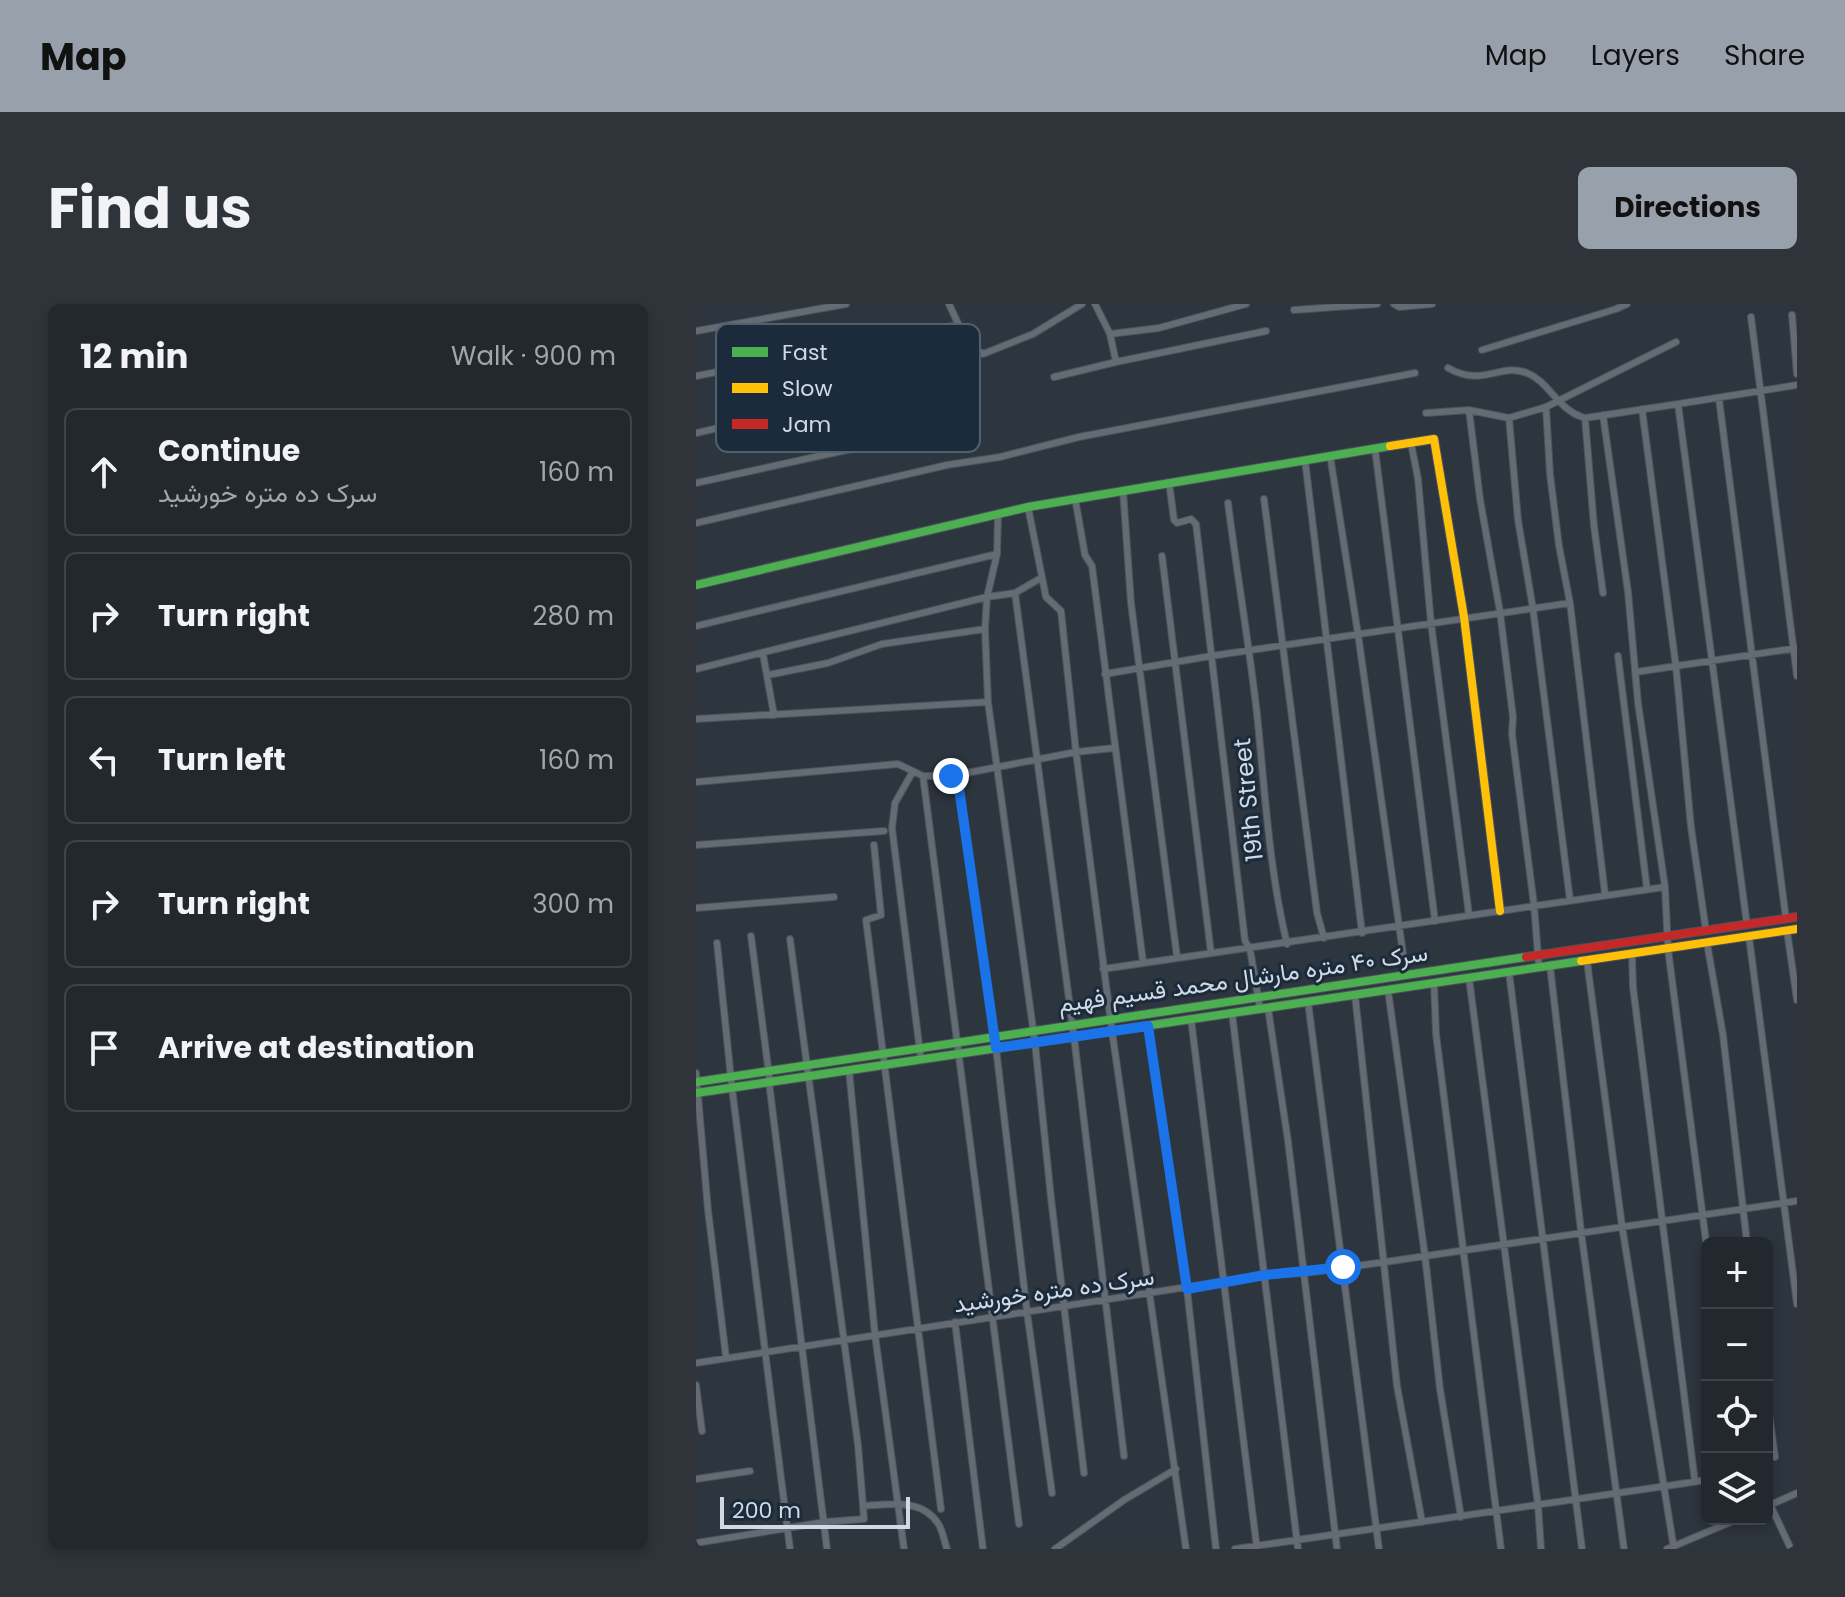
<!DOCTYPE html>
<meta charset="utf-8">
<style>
body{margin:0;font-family:Poppins,Vazirmatn,sans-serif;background:#2e343a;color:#f1f3f6}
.controls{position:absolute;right:24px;bottom:24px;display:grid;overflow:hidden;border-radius:12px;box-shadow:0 4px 12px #0003}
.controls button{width:72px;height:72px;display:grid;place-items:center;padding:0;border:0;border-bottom:2px solid #3f444a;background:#22282e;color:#f1f3f6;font:40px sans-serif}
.scale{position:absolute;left:24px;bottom:20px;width:190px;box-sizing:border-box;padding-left:8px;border:4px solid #d0dae5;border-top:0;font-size:22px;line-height:28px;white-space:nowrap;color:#d0dae5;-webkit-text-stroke:6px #1b2b3b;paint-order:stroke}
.stop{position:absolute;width:24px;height:24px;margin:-18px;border:6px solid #1a73e8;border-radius:50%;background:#fff}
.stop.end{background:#1a73e8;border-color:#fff;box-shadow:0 2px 8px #0008}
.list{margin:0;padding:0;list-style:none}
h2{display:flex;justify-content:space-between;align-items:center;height:104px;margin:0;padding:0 32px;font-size:34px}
h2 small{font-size:26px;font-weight:400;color:#a2a6aa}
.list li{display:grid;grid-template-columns:52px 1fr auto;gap:24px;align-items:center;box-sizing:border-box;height:128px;margin:0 16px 16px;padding:0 16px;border:2px solid #3f444a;border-radius:12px}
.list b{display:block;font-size:30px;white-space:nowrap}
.list p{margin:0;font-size:26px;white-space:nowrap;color:#a2a6aa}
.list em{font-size:26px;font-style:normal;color:#a2a6aa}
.icon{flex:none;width:44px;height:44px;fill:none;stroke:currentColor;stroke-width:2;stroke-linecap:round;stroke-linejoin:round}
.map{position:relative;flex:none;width:1101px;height:1245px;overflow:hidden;border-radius:12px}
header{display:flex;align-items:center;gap:48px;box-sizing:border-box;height:112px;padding:0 40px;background:#97a0ab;color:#111}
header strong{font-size:38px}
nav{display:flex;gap:44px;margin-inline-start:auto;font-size:28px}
.intro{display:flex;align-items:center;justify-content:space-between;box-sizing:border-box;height:192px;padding:0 48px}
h1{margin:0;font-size:56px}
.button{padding:20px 36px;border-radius:12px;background:#97a0ab;color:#111;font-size:28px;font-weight:700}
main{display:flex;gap:48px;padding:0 48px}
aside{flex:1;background:#22282e;border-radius:12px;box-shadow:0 4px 12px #0003}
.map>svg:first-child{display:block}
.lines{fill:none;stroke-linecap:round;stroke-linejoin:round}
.street-casing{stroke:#4b525b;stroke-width:8}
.fast-casing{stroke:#4b525b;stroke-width:10}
.slow-casing{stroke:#4b525b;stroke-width:10}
.jam-casing{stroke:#4b525b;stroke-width:10}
.street{stroke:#646b73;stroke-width:6}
.fast{stroke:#4caf50;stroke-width:8}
.slow{stroke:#ffc107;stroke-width:8}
.jam{stroke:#c62828;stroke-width:8}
.route{stroke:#1a73e8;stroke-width:10}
.labels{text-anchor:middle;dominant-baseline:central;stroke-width:6;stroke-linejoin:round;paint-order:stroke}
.street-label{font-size:24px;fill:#d0dae5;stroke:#1b2b3b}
.key{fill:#1b2b3b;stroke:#51606e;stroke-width:2}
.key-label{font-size:22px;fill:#d0dae5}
</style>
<header>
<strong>Map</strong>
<nav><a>Map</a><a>Layers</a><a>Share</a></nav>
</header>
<div class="intro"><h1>Find us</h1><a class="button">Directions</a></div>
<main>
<aside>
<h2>12 min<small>Walk · 900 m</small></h2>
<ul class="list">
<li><svg class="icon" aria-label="ahead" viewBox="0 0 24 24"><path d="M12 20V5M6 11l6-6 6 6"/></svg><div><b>Continue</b><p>سرک ده متره خورشید</p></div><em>160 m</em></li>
<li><svg class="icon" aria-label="right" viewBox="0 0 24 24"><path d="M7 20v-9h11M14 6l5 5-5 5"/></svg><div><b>Turn right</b></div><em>280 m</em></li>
<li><svg class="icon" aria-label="left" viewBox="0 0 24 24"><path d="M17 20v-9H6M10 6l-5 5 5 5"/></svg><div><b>Turn left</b></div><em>160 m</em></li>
<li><svg class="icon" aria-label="right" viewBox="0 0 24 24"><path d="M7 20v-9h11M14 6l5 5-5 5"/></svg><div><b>Turn right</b></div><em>300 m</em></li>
<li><svg class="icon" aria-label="arrive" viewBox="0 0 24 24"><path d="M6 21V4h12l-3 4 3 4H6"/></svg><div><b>Arrive at destination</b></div></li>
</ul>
</aside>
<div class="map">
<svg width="1101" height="1245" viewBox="0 0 1101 1245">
<rect width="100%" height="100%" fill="#2d353e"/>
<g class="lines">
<g class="street-casing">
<path id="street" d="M253,0C261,17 270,41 287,50L337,30L386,0
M399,0L414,30L463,24L550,0
M698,0L703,3L736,0
M598,6L681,0
M1096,11L1101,70
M1055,13L1101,372
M0,27L150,0
M414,30L420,58
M786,46L920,5L931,0
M752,64C788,84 804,58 831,69C854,78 861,106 889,114L982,100
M0,72L262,21
M358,73L420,58L570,27
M1023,95L1090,615
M850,103L854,170L863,242L874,299L909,590
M946,105L980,363L995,523L1010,627
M773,106L784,195L804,308L817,413L816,430L838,601L843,664
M730,109L773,106L813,114L850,103L980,38
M907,111L932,288L942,399L969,583L972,645L1011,945
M813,114L822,216L837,305L874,596
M889,114L898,222L907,289
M0,129L259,70
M715,139L722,175L735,319L773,611
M679,145L739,617
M634,151L662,330L710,671
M609,156L666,629
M473,178L478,216L481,219L495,215L500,220L549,637L554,645L564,705
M0,179L233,128
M427,186L435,299L481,653
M379,194L389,251L396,262L447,658
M568,195L621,609L628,634
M532,199C541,270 553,340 561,410C569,487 573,565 591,640
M332,203L350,293L365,307L380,448L416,727L490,1245
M302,212L301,250L291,293L289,325L292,398L339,739L355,894L388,1169
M0,219L251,161L304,153L383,133L719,69
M466,252L515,649
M319,289L378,733L428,1152
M0,322L301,250
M67,350L78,411
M922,352L951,585
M0,365L291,293L319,289L345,274
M940,368L1101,344
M409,370L515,352L874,299
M72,371L132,359L186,340L289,325
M0,415L292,398
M216,469L199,499L196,524L225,756
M261,470L300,744L331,1008L356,1189
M227,472L323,1220
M0,478L202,460L227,472H255L380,448L418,444
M0,541L188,527
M178,541L185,611L170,616L245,1205
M0,604L138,593
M1051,621L982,100L1101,81
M1091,627L1101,696
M55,632L74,778
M1053,633L1101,1000
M94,635L162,1141L167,1202
M21,639L36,784L94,1245
M1011,639L1027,731L1051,939
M936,650L937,683L999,1178
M891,657L926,922L978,1245
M854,662L885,927L928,1245
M407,665L969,583
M813,668L886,1245
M773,674L842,1201L845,1245
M738,679L740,730L805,1245
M692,686L729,952L744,1085L765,1213
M659,691L701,1082L726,1218
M612,698L683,1245
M572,704L592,837L641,1245
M536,709L602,1245
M495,715L561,1245
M452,722L491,985L520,1245
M153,766L179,1031L208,1245
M0,769L12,906L30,1053
M73,778L131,1245
M259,1018L287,1245
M0,1059L569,971L609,969L689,958L1101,897
M0,1081L6,1127
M1071,1095L1079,1153
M0,1175L54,1167
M1071,1194L1095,1245
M1074,1201L1101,1189
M0,1239L129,1218L168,1215L167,1202C194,1200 227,1194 243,1221C247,1228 248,1237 251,1245
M359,1245L428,1196L480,1165
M539,1245L1011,1176
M971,1245L1042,1215"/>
</g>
<g class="fast-casing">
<path id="fast" d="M0,281L332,203L694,142
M0,778L830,653
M0,789L885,657"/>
</g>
<g class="slow-casing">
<path id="slow" d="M694,142L738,135L768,313L804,607
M885,657L1101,625"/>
</g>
<g class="jam-casing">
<path id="jam" d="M830,653L1101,613"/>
</g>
<use href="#street" class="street"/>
<use href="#fast" class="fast"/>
<use href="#slow" class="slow"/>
<use href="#jam" class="jam"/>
</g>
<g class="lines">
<path class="route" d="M255,472L261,470L300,744L452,722L491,985L569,971L647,963"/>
</g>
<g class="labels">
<g class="street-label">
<text transform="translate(552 496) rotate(-96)">19th Street</text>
<text transform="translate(547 674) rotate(-8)">سرک ۴۰ متره مارشال محمد قسیم فهیم</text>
<text transform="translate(358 986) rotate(-8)">سرک ده متره خورشید</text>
</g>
</g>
<rect x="20" y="20" width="264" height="128" rx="12" class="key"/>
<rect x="36" y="43" width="36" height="10" fill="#4caf50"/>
<rect x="36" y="79" width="36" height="10" fill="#ffc107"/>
<rect x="36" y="115" width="36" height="10" fill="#c62828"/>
<g class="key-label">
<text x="86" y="56">Fast</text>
<text x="86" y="92">Slow</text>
<text x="86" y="128">Jam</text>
</g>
</svg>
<div class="controls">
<button>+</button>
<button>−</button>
<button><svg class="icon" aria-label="locate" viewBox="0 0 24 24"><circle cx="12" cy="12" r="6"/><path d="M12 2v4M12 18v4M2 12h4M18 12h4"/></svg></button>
<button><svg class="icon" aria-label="layers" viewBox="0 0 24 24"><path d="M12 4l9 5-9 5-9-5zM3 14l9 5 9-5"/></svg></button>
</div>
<div class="scale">200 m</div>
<div class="stop" style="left:647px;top:963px"></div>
<div class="stop end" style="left:255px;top:472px"></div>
</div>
</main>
